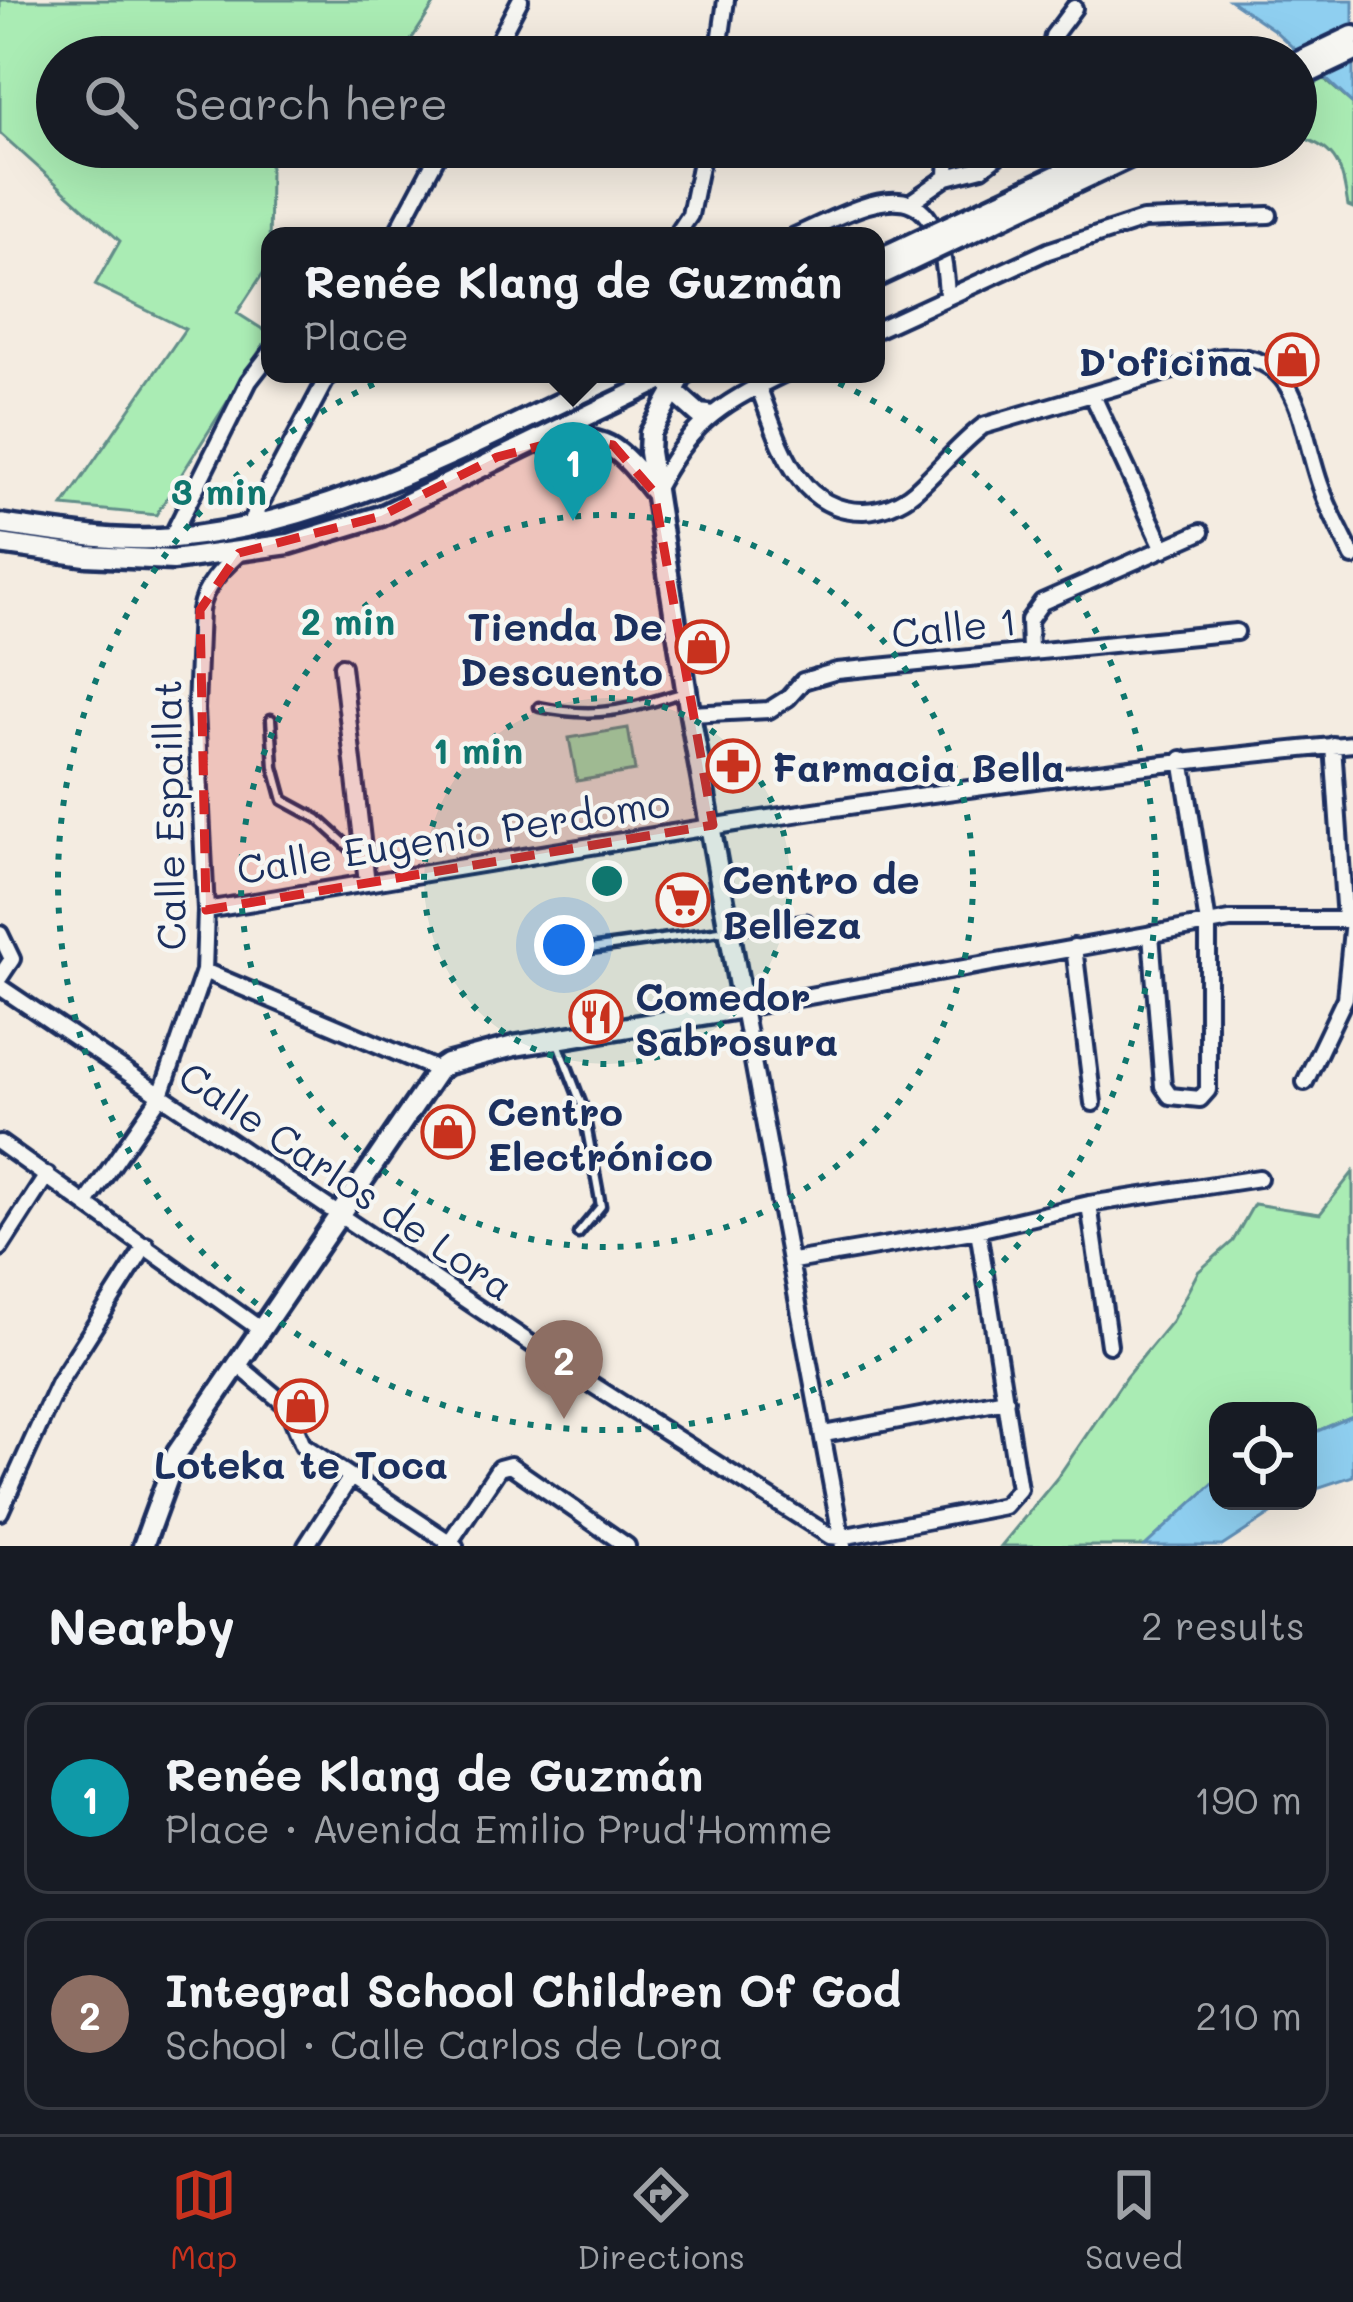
<!DOCTYPE html>
<meta charset="utf-8">
<style>
body{margin:0;font-family:Mali,sans-serif;background:#20242c;color:#f1f3f6}
.controls{position:absolute;right:36px;bottom:36px;display:grid;overflow:hidden;border-radius:24px;box-shadow:0 12px 48px #0002}
.controls button{width:108px;height:108px;display:grid;place-items:center;padding:0;border:0;border-bottom:3px solid #363941;background:#171b24;color:#f1f3f6;font:60px sans-serif}
.you{position:absolute;left:564px;top:945px;width:42px;height:42px;margin:-30px;border:9px solid #fff;border-radius:50%;background:#1a73e8;box-shadow:0 0 0 18px #1a73e833}
.badge{display:grid;place-items:center;width:78px;height:78px;border-radius:50%;background:#c8321e;color:#fff;font-size:39px;font-weight:700}
.pin{position:absolute;translate:-50% -99px;filter:drop-shadow(0 3px 6px #0008)}
.pin::after{content:'';position:absolute;top:63px;width:42px;height:36px;background:inherit;clip-path:polygon(0 0,100% 0,50% 100%)}
.popup{position:absolute;left:261px;top:227px;width:624px;height:156px;box-sizing:border-box;display:grid;place-content:center;border-radius:24px;background:#171b24;filter:drop-shadow(0 3px 9px #0005);font-size:39px;white-space:nowrap;color:#9ea1a6}
.popup b{font-size:45px;color:#f1f3f6}
.popup::after{content:'';position:absolute;left:50%;top:100%;margin-left:-24px;border:24px solid transparent;border-top-color:#171b24}
.list{margin:0;padding:0;list-style:none}
h2{display:flex;justify-content:space-between;align-items:center;height:156px;margin:0;padding:0 48px;font-size:51px}
h2 small{font-size:39px;font-weight:400;color:#9ea1a6}
.list li{display:grid;grid-template-columns:78px 1fr auto;gap:36px;align-items:center;box-sizing:border-box;height:192px;margin:0 24px 24px;padding:0 24px;border:3px solid #363941;border-radius:24px}
.list b{display:block;font-size:45px;white-space:nowrap}
.list p{margin:0;font-size:39px;white-space:nowrap;color:#9ea1a6}
.list em{font-size:39px;font-style:normal;color:#9ea1a6}
.icon{flex:none;width:66px;height:66px;fill:none;stroke:currentColor;stroke-width:2;stroke-linecap:round;stroke-linejoin:round}
.map{position:relative;flex:none;width:1353px;height:1546px;overflow:hidden}
.search{position:absolute;background:#171b24;box-shadow:0 12px 48px #0002;left:36px;right:36px;top:36px;height:132px;display:flex;align-items:center;gap:30px;box-sizing:border-box;padding:0 42px;border-radius:66px;color:#9ea1a6;font-size:45px}
.sheet{height:588px;background:#171b24}
nav{display:flex;justify-content:space-around;align-items:center;box-sizing:border-box;height:168px;border-top:3px solid #363941;background:#171b24;font-size:33px;color:#9ea1a6}
nav a{display:grid;justify-items:center;gap:6px}
nav .on{color:#c8321e}
.map>svg:first-child{display:block}
.green{fill:#aaecb4;stroke:#628e89;stroke-width:3}
.water{fill:#8fcff0;stroke:#618fb6;stroke-width:3}
.lines{fill:none;stroke-linecap:round;stroke-linejoin:round}
.service-casing{stroke:#1b2f5e;stroke-width:15}
.minor-casing{stroke:#1b2f5e;stroke-width:22}
.secondary-casing{stroke:#1b2f5e;stroke-width:27}
.service{stroke:#f6f6f2;stroke-width:6}
.minor{stroke:#f6f6f2;stroke-width:14}
.secondary{stroke:#f6f6f2;stroke-width:18}
.secondary-bridge-casing{stroke:#1b2f5e;stroke-width:27;stroke-linecap:butt}
.secondary-bridge{stroke:#f6f6f2;stroke-width:18}
.marked{fill:#d62828;fill-opacity:0.2;stroke:#d62828;stroke-width:9;stroke-dasharray:24 15;stroke-linejoin:round}
.ring{fill:none;stroke:#0f766e;stroke-width:6;stroke-dasharray:6 12}
.labels{text-anchor:middle;dominant-baseline:central;stroke-width:9;stroke-linejoin:round;paint-order:stroke}
.poi-label{font-size:39px;font-weight:bold;fill:#1b2f5e;stroke:#f6f6f2;text-anchor:start}
.street-label{font-size:39px;fill:#1b2f5e;stroke:#f6f6f2}
.centre{fill:#0f766e;stroke:#f6f6f2;stroke-width:6}
.ring-label{font-size:36px;text-anchor:middle;font-weight:bold;fill:#0f766e;stroke:#f6f6f2;stroke-width:9;stroke-linejoin:round;paint-order:stroke}
</style>
<div class="map">
<svg width="1353" height="1546" viewBox="0 0 1353 1546">
<rect width="100%" height="100%" fill="#f4ece1"/>
<filter id="ink" filterUnits="userSpaceOnUse"><feTurbulence type="fractalNoise" baseFrequency=".00833" numOctaves="2"/><feDisplacementMap in="SourceGraphic" scale="24" xChannelSelector="R" yChannelSelector="G"/><feConvolveMatrix kernelMatrix="1 2 1 2 8 2 1 2 1" color-interpolation-filters="sRGB"/></filter>
<g filter="url(#ink)">
<path class="green" d="M0,0H437L400,57H337L330,53L327,57H57V147H280L270,166L269,264L237,313L270,334L156,515L63,506L185,329L95,285L120,241L0,133Z
M1323,78L1353,104V208L1348,206C1342,171 1340,150 1303,138L1296,143V87Z
M628,728L635,771L577,781L569,738Z
M1353,1172V1416L1308,1435V1411H1218V1479L1145,1546H1001L1057,1478L1126,1377L1172,1321L1198,1272L1233,1241L1254,1204L1320,1214Z"/>
<path class="water" d="M1230,0H1353V104L1274,30Z
M1353,1416V1476L1308,1491V1435Z
M1218,1479V1501H1291L1222,1546H1145Z"/>
<g class="lines">
<g class="service-casing">
<path id="service" d="M539,707C598,719 625,710 681,693
M271,719L274,767L283,800L318,819L362,859
M590,949L807,919
M558,1043L583,1108L601,1206L578,1234"/>
</g>
<g class="minor-casing">
<path id="minor" d="M490,57L520,0
M718,57L726,0
M1048,57L1053,36L1074,8
M947,177L982,168L1009,147
M911,202L947,177L948,147
M388,236L397,232L442,147
M676,236L690,215L704,147
M795,236C882,195 940,164 947,296
M876,330L1048,251L1143,220L1269,215
M758,386C779,439 795,512 864,511C882,510 901,503 915,491C939,470 957,446 983,426L1214,358C1303,345 1298,425 1321,487C1329,511 1342,534 1353,557
M1093,396L1164,549
M654,492C690,425 714,407 783,374
M248,527L329,374
M171,538L249,381L270,354
M1030,651L1029,620L1042,602L1201,532
M342,666L367,883
M690,714L769,710L788,698L803,681L837,671L1236,632
M1333,745L1345,920
M206,910C587,846 968,780 1353,744
M0,934L12,959L0,977
M1151,934L1163,1086L1170,1096L1200,1099L1208,1090V924L1182,759
M1074,947L1093,1103
M204,971L438,1070
M0,987L585,1380L830,1536L841,1537L1004,1506L1019,1489L978,1230
M1305,1082L1345,998L1353,920
M0,1143L260,1329
M87,1202L161,1095L204,971L206,910L196,709L200,610C204,586 221,570 239,553
M1089,1204L1109,1345
M0,1248L47,1175
M793,1261L978,1230L1089,1204L1259,1178
M238,1365L287,1406L303,1445L455,1546
M824,1434L1006,1400
M0,1512L59,1382L146,1245
M306,1546L350,1478
M447,1546L499,1468L510,1465L627,1546
M843,1546L743,1008L1230,920H1353"/>
</g>
<g class="secondary-casing">
<path id="secondary" d="M1296,63L1353,36
M1296,79L1353,52
M876,260L900,249
M876,277L906,263
M672,390L699,414L708,415
M544,443C605,431 618,446 654,492
M0,524C57,532 117,543 174,538C333,524 479,439 622,374
M0,544L86,556L173,560L289,544L381,516L673,374
M143,1546L177,1453L438,1070L447,1064L514,1046L743,1008L690,714L649,452L650,433L683,374"/>
</g>
<use href="#service" class="service"/>
<use href="#minor" class="minor"/>
<use href="#secondary" class="secondary"/>
<g class="secondary-bridge-casing">
<path id="secondary-bridge" d="M900,249L1117,147
M906,263L1151,147"/>
</g>
<use href="#secondary-bridge" class="secondary-bridge"/>
</g>
</g>
<path class="marked" d="M571,438L613,445L654,492L713,825L206,910L200,610L239,553L381,516L497,457Z"/>
<circle cx="607" cy="881" r="183" fill="#0f766e" fill-opacity=".12"/>
<g class="ring">
<circle cx="607" cy="881" r="183"/>
<circle cx="607" cy="881" r="366"/>
<circle cx="607" cy="881" r="549"/>
</g>
<defs>
<g id="shop-ring" transform="scale(2.7)"><circle r="9.5" fill="#f6f6f2" stroke="#c8321e" stroke-width="1.5"/><path d="M-5-2.5h2.3a2.7 3.5 0 0 1 5.4 0H5L5.5 6h-11ZM-1.5-2.5h3a1.5 2.3 0 0 0-3 0Z" fill="#c8321e"/></g>
<g id="pharmacy-ring" transform="scale(2.7)"><circle r="9.5" fill="#f6f6f2" stroke="#c8321e" stroke-width="1.5"/><path d="M-2-6h4v4h4v4h-4v4h-4v-4h-4v-4h4Z" fill="#c8321e"/></g>
<g id="supermarket-ring" transform="scale(2.7)"><circle r="9.5" fill="#f6f6f2" stroke="#c8321e" stroke-width="1.5"/><path d="M-6-5.5h2.5l.6 2H6L4.5 2H-2.5L-4.4-4H-6ZM-1.5 3.2a1.3 1.3 0 1 0 .1 0ZM3 3.2a1.3 1.3 0 1 0 .1 0Z" fill="#c8321e"/></g>
<g id="restaurant-ring" transform="scale(2.7)"><circle r="9.5" fill="#f6f6f2" stroke="#c8321e" stroke-width="1.5"/><path d="M-5-6h1v4h1v-4h1v4h1v-4h1v5L-1.5 .5V6h-2V.5L-5-1ZM5-6V6H3V1.5H1.5Q1.5-4 5-6Z" fill="#c8321e"/></g>
</defs>
<g fill-rule="evenodd">
<use href="#shop-ring" x="1292" y="360"/>
<use href="#shop-ring" x="702" y="647"/>
<use href="#pharmacy-ring" x="733" y="766"/>
<use href="#supermarket-ring" x="683" y="900"/>
<use href="#restaurant-ring" x="596" y="1017"/>
<use href="#shop-ring" x="448" y="1132"/>
<use href="#shop-ring" x="301" y="1406"/>
</g>
<g class="labels">
<g class="poi-label">
<text x="1253" y="360" text-anchor="end">D'oficina</text>
<text x="663" y="625" text-anchor="end">Tienda De<tspan x="663" dy="45">Descuento</tspan></text>
<text x="772" y="766">Farmacia Bella</text>
<text x="722" y="878">Centro de<tspan x="722" dy="45">Belleza</tspan></text>
<text x="635" y="995">Comedor<tspan x="635" dy="45">Sabrosura</tspan></text>
<text x="487" y="1110">Centro<tspan x="487" dy="45">Electrónico</tspan></text>
<text x="301" y="1463" text-anchor="middle">Loteka te Toca</text>
</g>
<g class="street-label">
<text transform="translate(954 626) rotate(-6)">Calle 1</text>
<text transform="translate(168 815) rotate(-91)">Calle Espaillat</text>
<text transform="translate(453 835) rotate(-9)">Calle Eugenio Perdomo</text>
<text transform="translate(347 1180) rotate(34)">Calle Carlos de Lora</text>
</g>
</g>
<circle cx="607" cy="881" r="18" class="centre"/>
<g class="ring-label">
<text x="219" y="505">3 min</text>
<text x="348" y="635">2 min</text>
<text x="478" y="764">1 min</text>
</g>
</svg>
<div class="controls">
<button><svg class="icon" aria-label="locate" viewBox="0 0 24 24"><circle cx="12" cy="12" r="6"/><path d="M12 2v4M12 18v4M2 12h4M18 12h4"/></svg></button>
</div>
<div class="you"></div>
<div class="pin badge" style="left:573px;top:521px;background:#0f9aa8">1</div>
<div class="popup"><b>Renée Klang de Guzmán</b>Place</div>
<div class="pin badge" style="left:564px;top:1419px;background:#8d6e63">2</div>
<div class="search"><svg class="icon" aria-label="search" viewBox="0 0 24 24"><circle cx="10" cy="10" r="6"/><path d="M15 15l6 6"/></svg>Search here</div>
</div>
<section class="sheet">
<h2>Nearby<small>2 results</small></h2>
<ul class="list">
<li><span class="badge" style="background:#0f9aa8">1</span><div><b>Renée Klang de Guzmán</b><p>Place · Avenida Emilio Prud'Homme</p></div><em>190 m</em></li>
<li><span class="badge" style="background:#8d6e63">2</span><div><b>Integral School Children Of God</b><p>School · Calle Carlos de Lora</p></div><em>210 m</em></li>
</ul>
</section>
<nav>
<a class="on"><svg class="icon" aria-label="map" viewBox="0 0 24 24"><path d="M3 6l6-2 6 2 6-2v14l-6 2-6-2-6 2zM9 4v14M15 6v14"/></svg>Map</a>
<a><svg class="icon" aria-label="directions" viewBox="0 0 24 24"><path d="M12 3l9 9-9 9-9-9zM9 14v-3h6M13 9l2 2-2 2"/></svg>Directions</a>
<a><svg class="icon" aria-label="saved" viewBox="0 0 24 24"><path d="M7 4h10v16l-5-4-5 4z"/></svg>Saved</a>
</nav>
